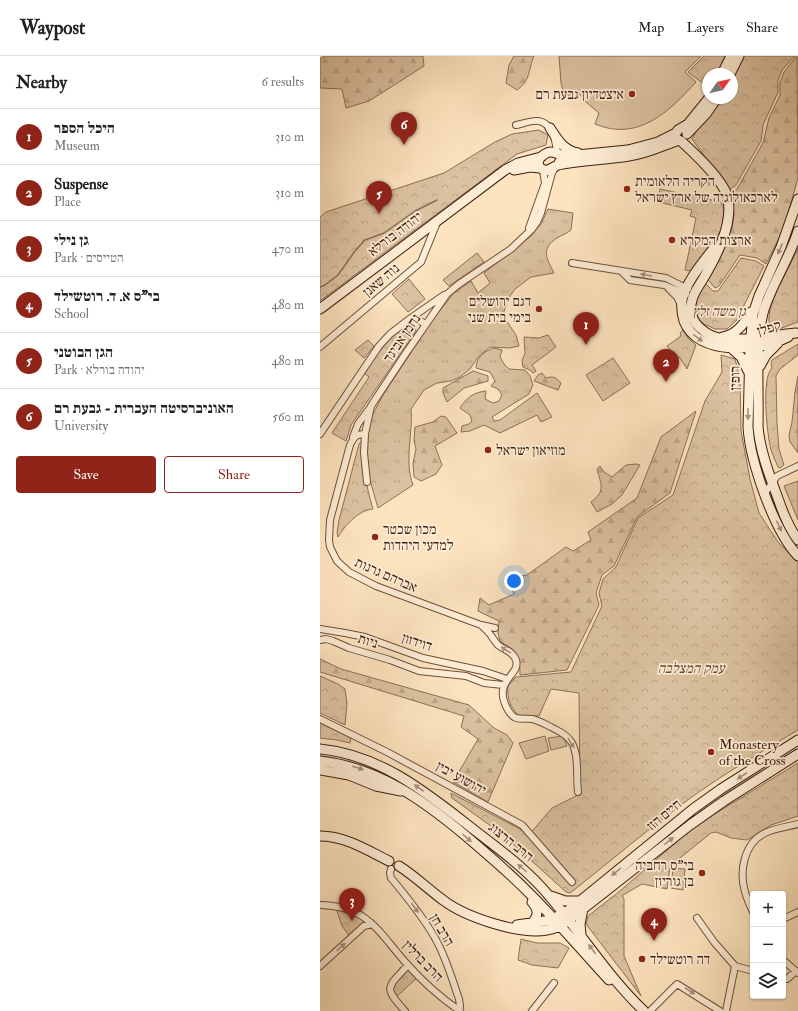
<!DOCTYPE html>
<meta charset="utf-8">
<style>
body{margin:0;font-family:"IM FELL Double Pica","Frank Ruhl Libre",serif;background:#f6f6f6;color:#222}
.controls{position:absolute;right:12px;bottom:12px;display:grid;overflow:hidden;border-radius:4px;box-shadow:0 1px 3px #0004}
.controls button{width:36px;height:36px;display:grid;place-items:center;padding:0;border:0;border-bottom:1px solid #e0e0e0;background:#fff;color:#222;font:20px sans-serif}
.compass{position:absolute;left:382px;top:12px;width:36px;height:36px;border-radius:50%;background:#fff;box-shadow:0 1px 3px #0004;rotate:56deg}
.you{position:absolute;left:194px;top:525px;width:14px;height:14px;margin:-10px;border:3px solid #fff;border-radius:50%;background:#1a73e8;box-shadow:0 0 0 6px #1a73e833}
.badge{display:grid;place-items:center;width:26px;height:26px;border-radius:50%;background:#8f2418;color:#fff;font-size:13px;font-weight:700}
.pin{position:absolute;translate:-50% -33px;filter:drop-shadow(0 1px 2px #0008)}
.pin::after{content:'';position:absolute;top:21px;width:14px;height:12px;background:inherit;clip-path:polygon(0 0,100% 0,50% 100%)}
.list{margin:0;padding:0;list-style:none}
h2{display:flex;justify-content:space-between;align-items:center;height:52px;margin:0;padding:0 16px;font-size:17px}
h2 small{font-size:13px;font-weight:400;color:#767676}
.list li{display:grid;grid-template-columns:26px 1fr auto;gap:12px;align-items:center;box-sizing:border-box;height:56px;padding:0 16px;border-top:1px solid #e0e0e0}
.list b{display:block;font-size:15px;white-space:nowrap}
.list p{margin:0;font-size:13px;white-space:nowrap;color:#767676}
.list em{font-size:13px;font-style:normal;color:#767676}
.actions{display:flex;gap:8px;padding:12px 16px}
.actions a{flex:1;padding:9px 0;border:1px solid #8f2418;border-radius:4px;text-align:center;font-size:14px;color:#8f2418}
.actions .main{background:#8f2418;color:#fff}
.icon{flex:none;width:22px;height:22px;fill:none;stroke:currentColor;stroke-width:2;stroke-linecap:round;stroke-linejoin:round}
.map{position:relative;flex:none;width:478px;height:955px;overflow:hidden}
header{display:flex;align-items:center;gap:24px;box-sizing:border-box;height:56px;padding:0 20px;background:#fff;border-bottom:1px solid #e0e0e0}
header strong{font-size:19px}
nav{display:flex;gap:22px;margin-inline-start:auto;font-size:14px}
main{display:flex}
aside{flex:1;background:#fff}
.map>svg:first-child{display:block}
.grass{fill:url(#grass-tufts);stroke:#8c7059}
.forest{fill:url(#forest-firs);stroke:#8c7059}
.park{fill:url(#park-crowns);stroke:#8c7059}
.garden{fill:#dcc2a1;stroke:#8c7059}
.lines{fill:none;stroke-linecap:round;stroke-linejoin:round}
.stream{stroke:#886d56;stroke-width:1.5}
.street-casing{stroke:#6c503c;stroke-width:8}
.secondary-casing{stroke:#3c1e11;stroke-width:11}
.street{stroke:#feedd5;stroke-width:6}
.secondary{stroke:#feedd5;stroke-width:9}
.oneway{fill:#a7907d}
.poi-dot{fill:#8f2418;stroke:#feedd5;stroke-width:1.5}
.labels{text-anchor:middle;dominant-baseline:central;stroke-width:3.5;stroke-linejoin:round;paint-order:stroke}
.poi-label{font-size:14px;fill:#3c1e11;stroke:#feedd5;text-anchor:start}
.street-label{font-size:14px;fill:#3c1e11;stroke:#feedd5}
.park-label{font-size:14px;font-style:italic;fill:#644735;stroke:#feedd5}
</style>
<header>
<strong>Waypost</strong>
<nav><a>Map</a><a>Layers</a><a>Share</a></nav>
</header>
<main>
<aside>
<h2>Nearby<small>6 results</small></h2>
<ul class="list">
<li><span class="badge">1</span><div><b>היכל הספר</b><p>Museum</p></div><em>310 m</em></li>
<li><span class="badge">2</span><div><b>Suspense</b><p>Place</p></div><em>310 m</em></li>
<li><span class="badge">3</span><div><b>גן נילי</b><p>Park · הטייסים</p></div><em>470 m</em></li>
<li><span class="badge">4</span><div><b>בי&quot;ס א. ד. רוטשילד</b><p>School</p></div><em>480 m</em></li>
<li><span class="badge">5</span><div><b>הגן הבוטני</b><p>Park · יהודה בורלא</p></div><em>480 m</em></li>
<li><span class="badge">6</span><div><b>האוניברסיטה העברית - גבעת רם</b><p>University</p></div><em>560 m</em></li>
</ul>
<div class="actions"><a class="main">Save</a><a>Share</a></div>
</aside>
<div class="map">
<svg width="478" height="955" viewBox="0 0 478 955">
<defs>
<pattern id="grass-tufts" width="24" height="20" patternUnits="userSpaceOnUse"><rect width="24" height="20" fill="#dcc2a1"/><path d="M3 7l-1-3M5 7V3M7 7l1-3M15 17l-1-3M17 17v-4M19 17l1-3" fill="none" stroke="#bea68a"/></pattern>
<pattern id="forest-firs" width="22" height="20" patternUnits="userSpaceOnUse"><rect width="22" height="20" fill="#dcc2a1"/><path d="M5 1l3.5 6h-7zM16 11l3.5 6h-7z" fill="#bea68a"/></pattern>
<pattern id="park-crowns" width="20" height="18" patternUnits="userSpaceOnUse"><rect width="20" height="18" fill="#dcc2a1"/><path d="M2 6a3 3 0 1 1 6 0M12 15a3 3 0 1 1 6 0" fill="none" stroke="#bea68a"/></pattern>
</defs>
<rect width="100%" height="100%" fill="#fde4bf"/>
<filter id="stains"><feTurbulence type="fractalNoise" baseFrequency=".005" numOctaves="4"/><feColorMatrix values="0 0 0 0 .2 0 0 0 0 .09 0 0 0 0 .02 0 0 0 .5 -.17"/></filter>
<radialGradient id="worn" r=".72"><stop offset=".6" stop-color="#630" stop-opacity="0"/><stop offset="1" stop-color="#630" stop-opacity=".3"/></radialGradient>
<path class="grass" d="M228,153L253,157L251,174C246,178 242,179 237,182C220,193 227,203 234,217L211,221L195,233L190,240L184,255L186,264L196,279L199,290L189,292L170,291L158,301L150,313L140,321L131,325L117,327L104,334L91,353C93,379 84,405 93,429L58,452L48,417L47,399L48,378L51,362L63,339L114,262L133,238L151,225L158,237L170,227L164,217L211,180L221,168Z
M174,292L182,294L180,301L184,308L189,313L205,314L210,320L213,329L209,338L172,361L174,365L180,364L217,337L232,361L221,366L217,359L180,377L164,369L150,375L141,376L142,370L149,368L152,365L150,359L140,352C146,342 154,336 166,335L165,343L173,347L179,345L182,339L178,333L171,330L175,325L170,316L156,312C156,301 165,295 174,292Z"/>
<path class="forest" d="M5,0H103L104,10L49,45L26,52L22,33L0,32V3Z
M194,0H214C208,14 211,24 197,34L186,27L189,9Z
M477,0L478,122L463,174L446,208L437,202L420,199L399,230L395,232L388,224L412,172L414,158L410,138L417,133L443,87L449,62L460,39V27L464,16Z
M153,315L168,320V325L144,332L127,346L123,337V332Z
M222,317L226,322C233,320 236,321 241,327L238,334L214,325L218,319Z
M478,320V397L470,386L469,379L472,366L475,336Z
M376,355L350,437L317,461L294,510L282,519L276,537L279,549L247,614L200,619C200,601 197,593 180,586L178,577L179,565L158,555L160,542L169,549L194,538L188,523L207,519L246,491L253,495L271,484L268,476L317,442L341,381Z
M121,360L126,361L137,377L115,390L122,409L116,418L101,425L94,421L93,407L96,393L94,385L95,371L113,366Z
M316,408L320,409L302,439L292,448L277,456L271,446C286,435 281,429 277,413L280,410L284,416L292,421L306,409Z
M0,603L21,613L149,649L174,672L187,679L193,687L168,746L133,726L158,683L141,671L144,660L0,616Z"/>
<path class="park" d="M384,0H405L397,18H388V31L368,16Z
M424,0H475L462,14L458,24V36L443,69L441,85L416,129L409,134L372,83L377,74L383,68L402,42H412V22Z
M219,74L228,79L226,89L197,98L0,245V161L6,156L124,117L175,86L192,78Z
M340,133L401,146C402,149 404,152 404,155C407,176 384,201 371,215L365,214L376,162L370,160L372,154L338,146Z
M478,192V266L459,273H453L449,266C447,245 470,212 478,192Z
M157,197L164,206L129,230L123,224Z
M421,202L436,205L444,210L416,265L407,273H395L384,268L378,263L375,250L378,236L386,228L393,235H398Z
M89,223L105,243L88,256L72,238Z
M92,269L95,270L96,275L31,369L26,385L12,377L49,321L44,317C57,299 70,276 92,269Z
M363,274L368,282L376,289L367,313L360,302L353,298L347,290L361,280L360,277Z
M228,279L236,291L212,309L216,315L213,317L210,314L203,311L202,304L205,298L204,281L219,282Z
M48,284L54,290L44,302L35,294Z
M478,288V299L460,313L456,320L457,367L459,393L464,409L460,412L458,411C456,406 453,400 451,394C447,379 441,322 452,312L451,307L452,304Z
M401,299L415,303L420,322L421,375L430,423L439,457L458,486L478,507V674C441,696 404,718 369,743C329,772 292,804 254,834L250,837L246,836L182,778L132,742L131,737L198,772L209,779L232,752L260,738L259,637L231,633L219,660L198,659C190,650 187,642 188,630L196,621L251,616L282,550L279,537L283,523L296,511L318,462L353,439L385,345L402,316Z
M293,302L310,327L283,345L266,319Z
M43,383C42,407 46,430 53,453C39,454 25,469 18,481L17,476L19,464L39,388Z
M478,425V464L464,430Z
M0,620L18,628L25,633L27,648L25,669L0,657Z
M0,666L31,680L30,687L17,684L0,682Z
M478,707V760L451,769L427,784L411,782L396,776L391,777L350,810L347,833L322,828L303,839H302L304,843V900L321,940L266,868L268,860L300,835L368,776L398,756Z
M15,849L44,861V870L31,882L22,870Z
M201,883L217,887H240L249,892L238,912L212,909L198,904Z
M88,910L98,921L75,942L72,929Z"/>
<path class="garden" d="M239,0H381L365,16L376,26C349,56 318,86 275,68L279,57L266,46L258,36L245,41L241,27Z
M225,680L229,695L206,703L199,687Z
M243,680L247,690L231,694L228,682Z
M353,812L365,813L363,834L351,832Z"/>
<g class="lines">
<path class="stream" d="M0,231L5,229L18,219L35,195L45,184L64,177L95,155L117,144"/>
<g class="street-casing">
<path id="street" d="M196,69C202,68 212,64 218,65C233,67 236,85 237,97
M209,172L225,127L223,114
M252,207L346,222L368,233
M302,216L310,224L344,229L366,238
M349,233L357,241L361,249
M91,262L124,239
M0,291L101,206L118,164
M0,378L59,290L70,278L91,262H94L106,268
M45,378C36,378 34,381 30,389L10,464L9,484L10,491L17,505L29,516L56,530L161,569L175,572
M33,381L38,368L49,353
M47,426L44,397L45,378L51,350L84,300L127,238L139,228L191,193L212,173L217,166L221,157L232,117L235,112
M445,437L457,420L478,410
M162,570C164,572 167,574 169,577C172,580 174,585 178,589C184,594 193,595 196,604C201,620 171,624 188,654C195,666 201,662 212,663C218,664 225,668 231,671C238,675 244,677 249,683C260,694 256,721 258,736
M0,573L25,577L45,581L103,602L163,615L187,623
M0,584L6,583L13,585L29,592L70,604L99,615L146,620L164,627L183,629
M0,663L67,696L202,769L252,826
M71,813L70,817L71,822C87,841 103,861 115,882C126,901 132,923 139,943L140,950L139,954
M0,849C49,850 58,876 87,908C103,926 121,942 140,955
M433,856C430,850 427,843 425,836C419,815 424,787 445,777C455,772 467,771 478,768
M377,862L394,886L415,910L433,915
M463,863L478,856
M463,904L478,917
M0,910L44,870L52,868
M463,923H467L476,915
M85,955C63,931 67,932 88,909
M212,955L234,927
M330,955L357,928L400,955
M406,955L415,910"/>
</g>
<g class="secondary-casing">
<path id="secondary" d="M402,18L411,0
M410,18L419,0
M230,72C238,84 243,94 258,97
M367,78L386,58L397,42
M361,85C374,97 405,125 408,143C413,169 396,201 383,223C379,230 374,236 372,244C365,266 387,282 407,283C431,285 453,279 476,277
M238,109C261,104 285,104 309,100C326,98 342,90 359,84
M220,112L218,108L219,103C232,90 234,99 247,100L308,94L338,86L356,77L358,74L368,68L389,42
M194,114L210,111L220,112L226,115L238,109L240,105
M478,143L461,191L439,240L433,258L430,291L428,371C430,405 454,475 478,500
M478,175C469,204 451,229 443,257C435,290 439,337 438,371C440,393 447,413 455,434C461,451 467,469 478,484
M394,192C383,206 366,226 362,244C361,251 362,258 364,265C378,301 440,295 468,281
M0,253L185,114L198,107L221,101
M403,281C417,278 424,268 431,256
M410,291L421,301L428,315
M440,310L446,299L458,287
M0,693C61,699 107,737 153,773C180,794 208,814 230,841C262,878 288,921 324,955
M0,705C57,711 103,744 146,780C168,799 191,818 211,839C238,866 263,896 289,924
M0,714L29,719L56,730L81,735
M0,780C25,780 47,794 69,805
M79,810C95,820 108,833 123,844C145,861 199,879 227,874C235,873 242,869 249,864L370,769L404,745L478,698
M231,840L245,845H261
M211,868C219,860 219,854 212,846
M197,869L231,864L249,854L373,753L401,733L478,684
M261,879L260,868L263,853"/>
</g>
<use href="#street" class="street"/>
<use href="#secondary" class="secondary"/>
</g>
<defs><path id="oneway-solid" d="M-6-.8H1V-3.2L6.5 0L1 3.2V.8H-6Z"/></defs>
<g class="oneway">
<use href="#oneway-solid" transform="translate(460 193) rotate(114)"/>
<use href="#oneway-solid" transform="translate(326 219) rotate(-170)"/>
<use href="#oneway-solid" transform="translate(378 282) rotate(36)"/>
<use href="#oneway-solid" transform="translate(428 358) rotate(90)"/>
<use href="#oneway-solid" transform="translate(459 470) rotate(65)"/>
<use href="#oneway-solid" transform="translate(186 594) rotate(-148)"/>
<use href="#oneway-solid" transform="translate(251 687) rotate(59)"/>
<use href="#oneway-solid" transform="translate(38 712) rotate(18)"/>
<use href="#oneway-solid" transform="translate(422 720) rotate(147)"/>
<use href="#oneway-solid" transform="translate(99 732) rotate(-145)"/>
<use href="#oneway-solid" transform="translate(147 782) rotate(40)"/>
<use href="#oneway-solid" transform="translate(349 785) rotate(-38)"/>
<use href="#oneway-solid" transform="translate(202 812) rotate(-139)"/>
<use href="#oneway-solid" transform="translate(296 816) rotate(141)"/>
<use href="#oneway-solid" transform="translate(95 852) rotate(53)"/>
<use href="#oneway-solid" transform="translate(21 891) rotate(-42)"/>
<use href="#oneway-solid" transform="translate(272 893) rotate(-127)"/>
<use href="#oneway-solid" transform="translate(370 935) rotate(33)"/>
</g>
<g class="poi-dot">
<circle cx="312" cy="38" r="4"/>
<circle cx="307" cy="133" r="4"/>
<circle cx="352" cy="184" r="4"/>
<circle cx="219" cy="253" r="4"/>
<circle cx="168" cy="394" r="4"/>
<circle cx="55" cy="481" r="4"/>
<circle cx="391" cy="696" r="4"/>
<circle cx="382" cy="817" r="4"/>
<circle cx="322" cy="903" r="4"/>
</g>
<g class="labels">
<g class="poi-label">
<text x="304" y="38" text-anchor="end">איצטדיון גבעת רם</text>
<text x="315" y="125">הקריה הלאומית<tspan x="315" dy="16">לארכאולוגיה של ארץ ישראל</tspan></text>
<text x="360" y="184">ארצות המקרא</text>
<text x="211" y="245" text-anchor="end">דגם ירושלים<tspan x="211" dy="16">בימי בית שני</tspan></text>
<text x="176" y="394">מוזיאון ישראל</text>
<text x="63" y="473">מכון שכטר<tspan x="63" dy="16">למדעי היהדות</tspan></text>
<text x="399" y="688">Monastery<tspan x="399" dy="16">of the Cross</tspan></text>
<text x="374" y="809" text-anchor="end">בי"ס רחביה<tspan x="374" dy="16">בן גוריון</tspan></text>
<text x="330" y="903">דה רוטשילד</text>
</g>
<g class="street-label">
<text transform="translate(75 178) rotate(-37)">יהודה בורלא</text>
<text transform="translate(61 224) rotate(-40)">נוה שאנן</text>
<text transform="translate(449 272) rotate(-17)">קפלן</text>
<text transform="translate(82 282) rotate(-56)">נחמן אביגד</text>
<text transform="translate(415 322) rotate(-89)">רופין</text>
<text transform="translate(66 519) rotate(24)">אברהם גרנות</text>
<text transform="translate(48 585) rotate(17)">ניות</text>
<text transform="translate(97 586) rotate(18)">דוידזון</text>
<text transform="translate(141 722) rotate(29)">יהושוע יבין</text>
<text transform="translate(344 759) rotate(-39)">חיים הזז</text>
<text transform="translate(191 786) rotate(39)">הרב הרצוג</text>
<text transform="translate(122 874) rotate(60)">הרב חן</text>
<text transform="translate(103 905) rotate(46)">הרב ברלין</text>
</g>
<g class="park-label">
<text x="399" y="255">גן משה זלץ</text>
<text x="371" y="612">עמק המצלבה</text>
</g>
</g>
<rect width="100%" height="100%" filter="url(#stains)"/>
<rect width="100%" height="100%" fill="url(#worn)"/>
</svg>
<div class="controls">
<button>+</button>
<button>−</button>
<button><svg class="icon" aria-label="layers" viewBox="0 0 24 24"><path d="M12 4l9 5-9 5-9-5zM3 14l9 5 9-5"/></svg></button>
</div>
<svg class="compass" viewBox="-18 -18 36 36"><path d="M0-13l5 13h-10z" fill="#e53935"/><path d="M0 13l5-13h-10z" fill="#767676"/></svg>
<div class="you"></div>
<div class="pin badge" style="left:266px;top:289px">1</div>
<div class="pin badge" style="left:346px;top:326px">2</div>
<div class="pin badge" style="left:32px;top:865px">3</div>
<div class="pin badge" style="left:334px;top:885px">4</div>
<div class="pin badge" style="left:59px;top:158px">5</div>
<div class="pin badge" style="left:84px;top:89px">6</div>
</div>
</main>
